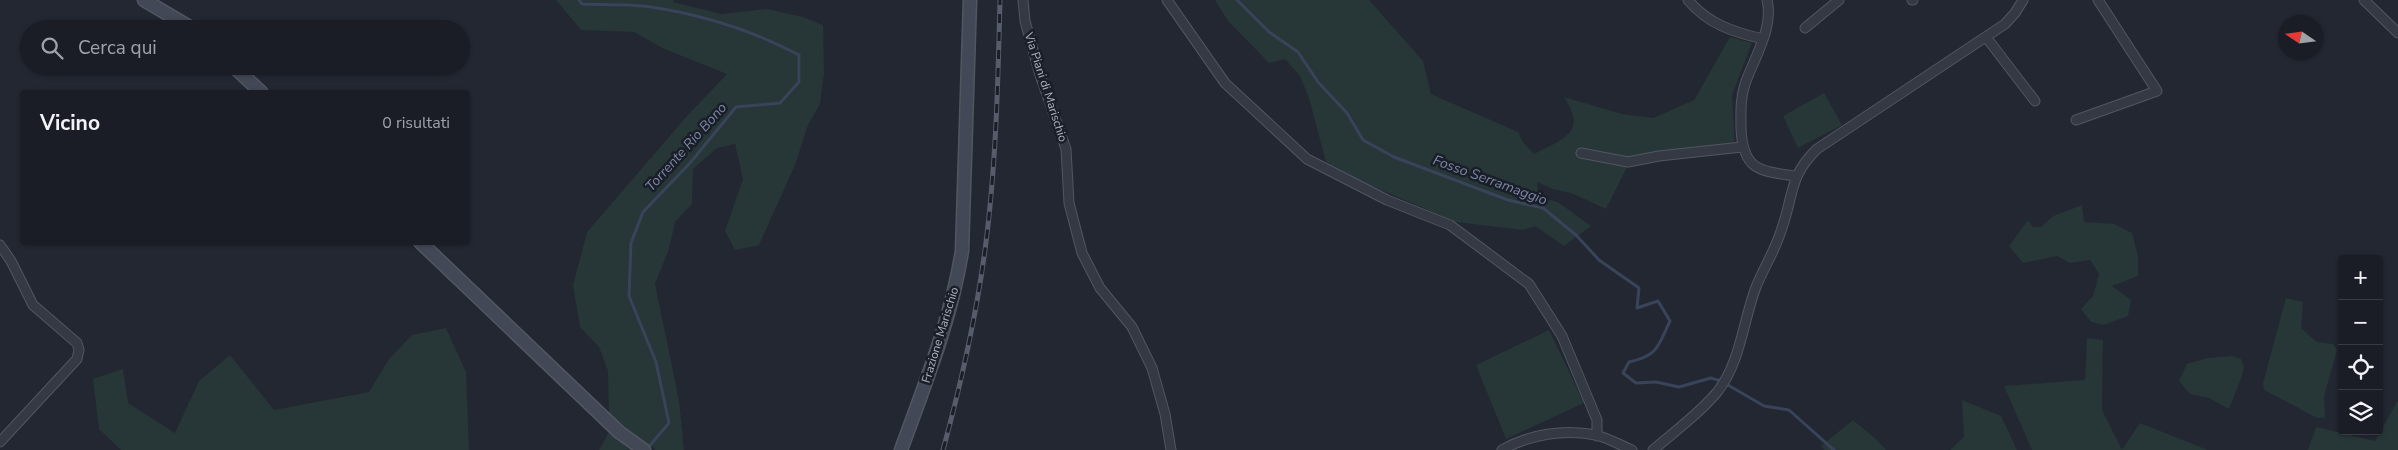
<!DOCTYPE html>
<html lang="it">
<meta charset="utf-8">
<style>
body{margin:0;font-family:"Nunito Sans",sans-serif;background:#23262e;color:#f1f3f6}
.controls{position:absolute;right:15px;bottom:15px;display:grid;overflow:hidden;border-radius:5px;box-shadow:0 1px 4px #0004}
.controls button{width:45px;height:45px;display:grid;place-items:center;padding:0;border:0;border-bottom:1px solid #383b43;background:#1a1d26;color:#f1f3f6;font:25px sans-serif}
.compass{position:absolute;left:2278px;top:15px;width:45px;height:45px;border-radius:50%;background:#1a1d26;box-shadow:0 1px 4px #0004;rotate:283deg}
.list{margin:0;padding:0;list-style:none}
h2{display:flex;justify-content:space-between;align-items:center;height:65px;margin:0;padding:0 20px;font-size:21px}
h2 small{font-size:16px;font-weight:400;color:#9fa2a7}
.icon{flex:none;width:28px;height:28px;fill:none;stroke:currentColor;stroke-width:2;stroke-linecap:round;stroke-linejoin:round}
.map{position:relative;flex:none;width:2398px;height:450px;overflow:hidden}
.search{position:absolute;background:#1a1d26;box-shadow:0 1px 4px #0004;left:20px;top:20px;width:450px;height:55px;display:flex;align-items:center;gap:12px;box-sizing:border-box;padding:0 18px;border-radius:28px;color:#9fa2a7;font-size:19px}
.panel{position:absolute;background:#1a1d26;box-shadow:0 1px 4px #0004;left:20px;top:90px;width:450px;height:155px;border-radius:5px}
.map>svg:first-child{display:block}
.green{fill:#273637}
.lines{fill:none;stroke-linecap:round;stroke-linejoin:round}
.stream{stroke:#39435a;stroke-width:3}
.street-casing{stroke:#525661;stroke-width:11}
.secondary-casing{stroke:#525661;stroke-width:15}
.street{stroke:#343943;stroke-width:9}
.secondary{stroke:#434856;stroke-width:12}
.rail-casing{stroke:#575c6a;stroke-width:5}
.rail{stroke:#1a1e28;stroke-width:3;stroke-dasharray:9;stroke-linecap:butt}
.labels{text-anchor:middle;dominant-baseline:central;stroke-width:5;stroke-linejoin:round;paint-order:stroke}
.street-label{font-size:12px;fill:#afb3c0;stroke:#1a1e28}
.water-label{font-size:14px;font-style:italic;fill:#7b87a5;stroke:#1a1e28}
</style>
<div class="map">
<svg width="2398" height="450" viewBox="0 0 2398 450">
<rect width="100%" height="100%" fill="#222732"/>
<path class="green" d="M556,0H673V2L721,14L767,9L803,17L823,25L824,74L820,104L808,125L795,165L759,245L735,250L725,231L743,179L735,144L717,148L693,169L692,204L675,222L669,249L655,284L679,400L684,450H656L628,431L609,413L608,371L599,347L580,327L573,285L587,232L687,116L727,74L662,48L634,32L581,30Z
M1215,0H1369L1423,61L1431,94L1518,132L1523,142L1534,154C1563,139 1588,133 1564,97L1622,114L1653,118L1694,100L1730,37L1752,43L1732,95L1735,146L1629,163L1606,209L1571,193L1553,189L1537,182L1539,197L1558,202L1591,226L1564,246L1535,226L1523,230L1456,222L1358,180L1326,162L1309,98L1300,76L1285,59L1269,63L1228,21Z
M1824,93L1842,125L1798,148L1783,116Z
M2082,205L2084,222L2114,224L2132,233L2138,256V276L2112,286L2131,300L2128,316L2104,325L2091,322L2081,309L2093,296L2099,274L2090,260L2070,263L2057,256L2023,263L2009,246L2028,220L2033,227H2041L2053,216Z
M2286,298L2303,302L2301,328L2317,342L2333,344L2337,350L2324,396L2325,418H2317L2264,390L2263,383Z
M446,328L466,372L469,450H121L99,429L93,379L123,369L128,403L175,433L199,381L230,355L274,410L369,392L389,359L412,335Z
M1549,330L1584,403L1506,439L1476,365Z
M2087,338L2103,340L2102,410L2122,450L2140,423L2208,450H2032L2004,386L2085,380Z
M2232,356L2241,359L2244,367L2242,376L2229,409L2209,398L2190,394L2179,381L2187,364L2207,358Z
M1962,400L2001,416L2017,450H1950L1964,437Z
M2398,400V450H2308L2316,427L2375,441Z
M1853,420L1876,439L1886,450H1824L1821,446Z
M609,432L630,450H599Z"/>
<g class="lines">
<path class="stream" d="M579,0L582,4C604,5 628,4 651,7C703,15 752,30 799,55V82L780,103L736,107L690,163L643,212L631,243L629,296L656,362L669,423L646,450
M1237,0L1269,32L1298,52L1318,82L1347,113L1363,140L1394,157L1508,200L1543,208L1576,235L1599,260L1639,288L1637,308L1658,301L1670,321C1658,346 1658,356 1629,362L1623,373L1636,383L1656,382L1679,387L1711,378L1721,381L1764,406L1789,410L1834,450"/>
<g class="street-casing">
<path id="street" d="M1023,0L1025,21L1040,75L1066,149L1069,203L1082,253L1100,288L1132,327L1152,368L1165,414L1171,450
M1167,0L1225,83L1307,159L1387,200L1450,225L1529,284L1562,336L1597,420V436
M1688,0C1708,24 1733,32 1763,39
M1767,0C1774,28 1754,58 1745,84C1740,99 1741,113 1741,129C1743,170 1759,171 1795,176
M1912,0H1913
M2364,0L2398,33
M1805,28L1839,0
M1986,37L2035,101
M2076,120L2157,91L2098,0
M1581,153L1628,162L1659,156L1742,147
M0,245L11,261L33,305L77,343L79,350L77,359L0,442
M1502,450C1530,434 1564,429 1596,435C1608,438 1620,445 1632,450
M1653,450C1675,431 1700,413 1718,391C1741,361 1743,321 1756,287C1764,267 1776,249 1782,228C1794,194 1789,176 1817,149L2005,24L2015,13L2023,0"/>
</g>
<g class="secondary-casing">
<path id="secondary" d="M144,0L193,29
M233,66L261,92
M420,242L619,432L644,450
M901,450C925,384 951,320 962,251L970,0"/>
</g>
<use href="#street" class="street"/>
<use href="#secondary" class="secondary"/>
<g class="rail-casing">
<path id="rail" d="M943,450C961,384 976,317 985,250C996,167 998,83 1000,0"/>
</g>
<use href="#rail" class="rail"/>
</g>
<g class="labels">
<g class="street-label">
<text transform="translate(1046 87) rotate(72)">Via Piani di Marischio</text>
<text transform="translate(940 335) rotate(-73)">Frazione Marischio</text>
</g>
<g class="water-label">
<text transform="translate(686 147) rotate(-48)">Torrente Rio Bono</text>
<text transform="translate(1490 180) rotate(20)">Fosso Serramaggio</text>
</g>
</g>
</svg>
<div class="controls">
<button>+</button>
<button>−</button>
<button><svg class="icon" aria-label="locate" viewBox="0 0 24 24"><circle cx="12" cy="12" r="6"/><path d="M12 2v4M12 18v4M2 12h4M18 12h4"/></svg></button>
<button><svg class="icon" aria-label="layers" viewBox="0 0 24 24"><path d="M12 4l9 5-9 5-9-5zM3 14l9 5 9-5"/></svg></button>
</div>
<svg class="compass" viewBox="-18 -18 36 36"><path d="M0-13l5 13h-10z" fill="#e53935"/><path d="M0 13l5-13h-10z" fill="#9fa2a7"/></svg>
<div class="search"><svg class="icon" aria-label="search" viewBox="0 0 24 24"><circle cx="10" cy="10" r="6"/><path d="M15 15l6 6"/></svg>Cerca qui</div>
<section class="panel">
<h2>Vicino<small>0 risultati</small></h2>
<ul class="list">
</ul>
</section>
</div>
